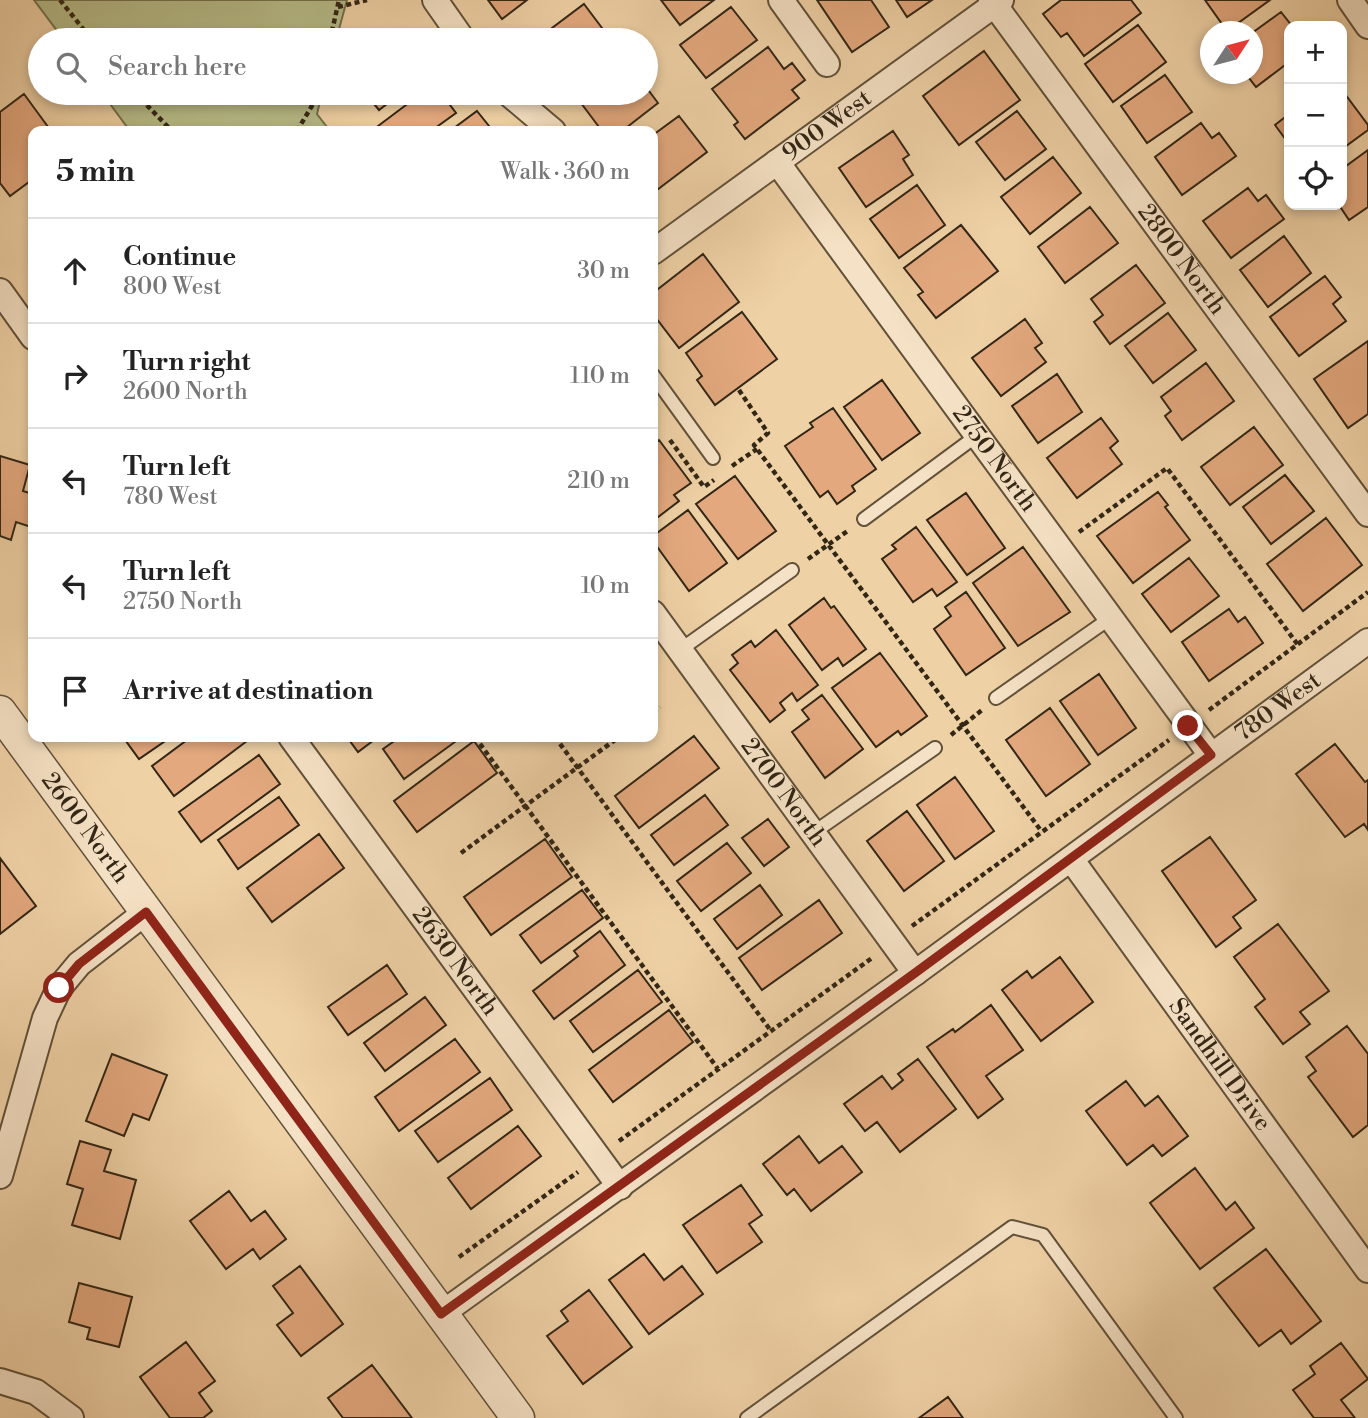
<!DOCTYPE html>
<meta charset="utf-8">
<style>
body{margin:0;font-family:"Libre Bodoni",serif;background:#f2f2f2;color:#222}
.controls{position:absolute;right:21px;top:21px;display:grid;overflow:hidden;border-radius:14px;box-shadow:0 4px 10px #0003}
.controls button{width:63px;height:63px;display:grid;place-items:center;padding:0;border:0;border-bottom:2px solid #e0e0e0;background:#fff;color:#222;font:35px sans-serif}
.compass{position:absolute;left:1200px;top:21px;width:63px;height:63px;border-radius:50%;background:#fff;box-shadow:0 4px 10px #0003;rotate:54deg}
.stop{position:absolute;width:21px;height:21px;margin:-16px;border:5px solid #8f2418;border-radius:50%;background:#fff}
.stop.end{background:#8f2418;border-color:#fff;box-shadow:0 2px 7px #0008}
.list{margin:0;padding:0;list-style:none}
h2{display:flex;justify-content:space-between;align-items:center;height:91px;margin:0;padding:0 28px;font-size:30px}
h2 small{font-size:23px;font-weight:400;color:#767676}
.list li{display:grid;grid-template-columns:46px 1fr auto;gap:21px;align-items:center;box-sizing:border-box;height:105px;padding:0 28px;border-top:2px solid #e0e0e0}
.list b{display:block;font-size:26px;white-space:nowrap}
.list p{margin:0;font-size:23px;white-space:nowrap;color:#767676}
.list em{font-size:23px;font-style:normal;color:#767676}
.icon{flex:none;width:38px;height:38px;fill:none;stroke:currentColor;stroke-width:2;stroke-linecap:round;stroke-linejoin:round}
.map{position:relative;flex:none;width:1368px;height:1418px;overflow:hidden}
.search{position:absolute;background:#fff;box-shadow:0 4px 10px #0003;left:28px;top:28px;width:630px;height:77px;display:flex;align-items:center;gap:18px;box-sizing:border-box;padding:0 24px;border-radius:38px;color:#767676;font-size:26px}
.panel{position:absolute;background:#fff;box-shadow:0 4px 10px #0003;left:28px;top:126px;width:630px;height:616px;border-radius:14px}
.map>svg:first-child{display:block}
.green{fill:#b6bc89;stroke:#74714f;stroke-width:2}
.building{fill:#e3a87e;stroke:#322615;stroke-width:2}
.lines{fill:none;stroke-linecap:round;stroke-linejoin:round}
.service-casing{stroke:#615139;stroke-width:16}
.minor-casing{stroke:#615139;stroke-width:28}
.tertiary-casing{stroke:#615139;stroke-width:35}
.path{stroke:#322615;stroke-width:4.5;stroke-dasharray:5 3.5;stroke-linecap:butt}
.service{stroke:#f5e1c5;stroke-width:12}
.minor{stroke:#f5e1c5;stroke-width:24}
.tertiary{stroke:#f5e1c5;stroke-width:32}
.route{stroke:#8f2418;stroke-width:9}
.labels{text-anchor:middle;dominant-baseline:central;stroke-width:7;stroke-linejoin:round;paint-order:stroke}
.street-label{font-size:24px;fill:#322615;stroke:#f5e1c5}
</style>
<div class="map">
<svg width="1368" height="1418" viewBox="0 0 1368 1418">
<rect width="100%" height="100%" fill="#efd1a6"/>
<filter id="stains"><feTurbulence type="fractalNoise" baseFrequency=".00286" numOctaves="4"/><feColorMatrix values="0 0 0 0 .2 0 0 0 0 .09 0 0 0 0 .02 0 0 0 .5 -.17"/></filter>
<radialGradient id="worn" r=".72"><stop offset=".6" stop-color="#630" stop-opacity="0"/><stop offset="1" stop-color="#630" stop-opacity=".3"/></radialGradient>
<path class="green" d="M34,0H347L336,40H64Z
M102,93H322L317,114L330,131H130Z"/>
<path class="building" d="M488,0H527L502,19Z
M661,0H714L680,25Z
M817,0H871L889,27L852,52Z
M896,0H932L907,17Z
M1061,0H1131L1141,13L1084,56L1067,33L1061,37L1043,14Z
M1205,0H1270L1227,31Z
M584,4L611,40H536Z
M731,7L757,40L706,78L680,45Z
M1281,12L1292,26H1289V62L1256,87L1246,74H1252V33Z
M1138,25L1166,62L1113,102L1085,64Z
M768,47L784,69L792,63L805,80L792,90L799,98L745,139L734,125L738,122L712,89Z
M984,51L1020,100L959,145L923,96Z
M1165,75L1192,112L1147,143L1121,106Z
M646,87L658,103L622,131H602L581,103L595,93H646Z
M1342,90L1368,125V130L1342,149Z
M365,93H401L379,110Z
M422,93H441L456,113L431,131H376L374,129Z
M24,94L51,131H33V179L10,196L0,183V112Z
M477,111L493,131H450Z
M1017,111L1046,149L1005,180L976,142Z
M1289,114V144L1275,125Z
M679,116L707,152L653,193V135Z
M1201,123L1212,138L1219,133L1236,156L1182,195L1155,157Z
M893,131L909,155L903,159L913,175L866,207L839,168Z
M1368,150V207L1349,220L1339,205H1342V169Z
M1053,157L1081,193L1030,234L1001,197Z
M917,185L945,225L899,258L870,219Z
M1248,188L1258,201L1266,195L1284,219L1231,258L1203,221Z
M1090,207L1118,243L1065,283L1038,247Z
M961,225L998,271L936,318L918,295L923,292L904,268Z
M1284,236L1311,273L1268,307L1240,270Z
M703,254L739,302L679,348L653,314V293Z
M1136,265L1165,303L1110,344L1094,322L1103,315L1091,299Z
M1325,276L1341,297L1333,304L1346,321L1299,356L1270,317Z
M742,312L777,359L715,405L697,380L702,376L686,353Z
M1168,313L1196,350L1153,383L1125,346Z
M1025,319L1042,343L1035,348L1046,362L1001,396L972,358Z
M1368,341V414L1348,428L1314,379Z
M1206,363L1234,401L1182,440L1165,416L1171,411L1161,397Z
M1057,374L1082,412L1038,443L1012,406Z
M882,380L920,433L882,460L844,407Z
M833,408L876,469L852,486L855,491L837,504L828,491L820,497L785,446L813,427L810,423Z
M1101,418L1118,441L1110,448L1122,464L1077,498L1047,458Z
M1254,427L1283,465L1230,505L1201,467Z
M659,440L691,483L674,495L679,501L653,521V444Z
M0,456L30,465L23,491L33,494V519L31,527L16,522L11,540L0,536Z
M1285,475L1314,511L1271,544L1243,507Z
M735,476L776,531L738,559L696,504Z
M1158,492L1168,505L1165,507L1190,540L1133,583L1097,536Z
M966,493L1005,548L967,575L927,520Z
M688,510L727,563L689,591L653,541V536Z
M1326,518L1362,565L1303,611L1267,564Z
M916,527L957,582L937,596L932,589L913,602L882,559L896,549L892,545Z
M1023,547L1070,612L1018,646L973,583Z
M1189,558L1219,596L1171,632L1142,594Z
M966,592L1005,648L966,675L934,629L951,616L945,607Z
M824,598L831,608L834,606L866,649L843,666L838,658L822,670L789,625Z
M1229,609L1238,622L1245,617L1263,643L1209,681L1182,642Z
M776,630L818,685L797,701L792,693L780,703L785,710L770,722L730,670L738,663L732,655L751,641L755,647Z
M880,653L927,716L901,735L898,731L876,747L832,688Z
M1099,674L1136,728L1098,755L1060,701Z
M822,695L863,749L825,778L792,732L809,719L802,710Z
M1050,708L1090,764L1046,796L1006,740Z
M694,736L719,768L639,828L615,796Z
M123,737H171L139,759Z
M191,737H243L247,741L174,796L152,766Z
M347,737H378L358,752Z
M400,737H457L459,739L404,779L383,749Z
M474,741L497,773L417,832L394,801Z
M1335,744L1365,782L1368,780V830L1364,824L1345,837L1296,774Z
M259,755L280,784L201,842L179,812Z
M955,777L994,831L955,859L917,805Z
M705,795L728,825L674,865L651,835Z
M279,797L299,825L238,869L218,840Z
M907,811L944,861L904,891L867,841Z
M768,819L789,847L764,866L742,838Z
M319,834L344,868L272,922L247,888Z
M1210,837L1256,900L1233,917L1241,928L1216,947L1162,871Z
M545,839L572,877L491,935L464,897Z
M727,843L751,873L701,911L677,881Z
M0,858L36,906L0,934Z
M760,885L782,915L737,949L714,919Z
M582,890L603,918L541,963L520,935Z
M819,900L842,933L762,990L739,958Z
M1278,924L1329,991L1300,1012L1310,1024L1283,1044L1255,1007L1265,999L1234,957Z
M600,931L625,965L554,1019L533,991L578,956L574,951Z
M1060,957L1093,1002L1041,1041L1002,990L1027,971L1032,978Z
M387,965L407,994L348,1035L328,1007Z
M638,970L662,1002L593,1052L570,1021Z
M425,997L446,1025L385,1071L364,1043Z
M991,1005L1023,1050L986,1076L1003,1099L978,1118L927,1047L953,1029L955,1032Z
M669,1010L693,1042L613,1102L589,1070Z
M1347,1026L1368,1054V1125L1353,1137L1308,1077L1316,1071L1306,1057Z
M455,1039L480,1072L399,1131L375,1097Z
M112,1054L167,1075L149,1120L133,1114L124,1136L86,1121Z
M918,1059L956,1109L900,1152L877,1122L865,1131L844,1104L882,1076L892,1089L903,1080L898,1074Z
M490,1078L512,1110L438,1162L415,1131Z
M1126,1081L1145,1106L1158,1096L1188,1136L1162,1156L1153,1145L1127,1165L1086,1111Z
M518,1126L541,1156L471,1209L448,1178Z
M799,1136L819,1163L842,1146L862,1172L811,1211L794,1189L787,1195L763,1164Z
M80,1141L111,1150L104,1171L136,1180L120,1239L72,1225L83,1189L67,1184Z
M1195,1168L1226,1210L1235,1202L1254,1228L1200,1269L1150,1203Z
M741,1185L762,1215L749,1224L762,1242L717,1273L683,1225Z
M229,1191L251,1221L265,1211L286,1239L260,1259L253,1249L226,1269L190,1221Z
M1266,1249L1321,1321L1291,1344L1281,1330L1259,1346L1214,1288Z
M644,1254L664,1280L682,1266L703,1294L649,1334L609,1280Z
M300,1266L343,1324L301,1356L277,1325L293,1313L273,1286Z
M79,1283L132,1297L119,1347L87,1339L90,1328L69,1322Z
M589,1290L632,1347L583,1384L547,1336L568,1321L561,1311Z
M186,1342L215,1381L199,1393L212,1411L203,1418H170L140,1377Z
M1341,1343L1368,1379L1341,1400L1355,1418H1314L1293,1390L1315,1374L1310,1366Z
M372,1365L412,1418H343L328,1398Z
M948,1397L963,1418H919Z"/>
<g class="lines">
<g class="service-casing">
<path id="service" d="M653,375L713,458
M864,519L975,437
M680,650L792,570
M996,698L1109,619
M813,833L935,748
M747,1418L1012,1227L1043,1235L1176,1418"/>
</g>
<g class="minor-casing">
<g id="minor">
<path d="M435,0L463,40"/>
<path d="M781,0L827,64"/>
<path id="s1" d="M991,0L1368,514"/>
<path d="M1350,0L1368,26"/>
<path d="M508,93L553,131"/>
<path id="s2" d="M777,162L1211,755"/>
<path id="s3" d="M653,252L1001,0"/>
<path d="M0,291L33,337"/>
<path id="s4" d="M653,613L915,973"/>
<path id="s5" d="M291,737L620,1187"/>
<path id="s6" d="M1071,859L1368,1270"/>
<path d="M0,1176L45,1018L59,988L79,964L146,912"/>
<path id="s7" d="M441,1314L915,973L1368,641"/>
<path d="M0,1381L36,1392L71,1418"/>
</g>
</g>
<g class="tertiary-casing">
<g id="tertiary">
<path id="s8" d="M0,712L518,1418"/>
</g>
</g>
<path class="path" d="M60,0L92,40
M338,7L367,0
M330,40L339,0
M135,93L172,131
M297,131L313,104L316,93
M739,390L768,433L754,445L1042,832
M670,440L704,487L714,480
M732,466L757,449
M1079,532L1167,468L1298,645
M808,559L849,530
M1209,710L1368,592
M653,712L660,707
M951,735L982,710
M475,737L718,1069
M555,737L771,1031
M461,853L619,737
M912,926L1169,740
M619,1141L872,958
M459,1257L578,1172"/>
<use href="#service" class="service"/>
<use href="#minor" class="minor"/>
<use href="#tertiary" class="tertiary"/>
</g>
<g class="lines">
<path class="route" d="M59,988L79,964L146,912L441,1314L915,973L1211,755L1188,726"/>
</g>
<g class="labels">
<g class="street-label">
<text stroke="none"><textPath href="#s3" startOffset="215">900 West</textPath></text>
<text stroke="none"><textPath href="#s1" startOffset="322">2800 North</textPath></text>
<text stroke="none"><textPath href="#s2" startOffset="368">2750 North</textPath></text>
<text stroke="none"><textPath href="#s7" startOffset="1034">780 West</textPath></text>
<text stroke="none"><textPath href="#s4" startOffset="222">2700 North</textPath></text>
<text stroke="none"><textPath href="#s8" startOffset="144">2600 North</textPath></text>
<text stroke="none"><textPath href="#s5" startOffset="278">2630 North</textPath></text>
<text stroke="none"><textPath href="#s6" startOffset="254">Sandhill Drive</textPath></text>
</g>
</g>
<rect width="100%" height="100%" filter="url(#stains)"/>
<rect width="100%" height="100%" fill="url(#worn)"/>
</svg>
<div class="controls">
<button>+</button>
<button>−</button>
<button><svg class="icon" aria-label="locate" viewBox="0 0 24 24"><circle cx="12" cy="12" r="6"/><path d="M12 2v4M12 18v4M2 12h4M18 12h4"/></svg></button>
</div>
<svg class="compass" viewBox="-18 -18 36 36"><path d="M0-13l5 13h-10z" fill="#e53935"/><path d="M0 13l5-13h-10z" fill="#767676"/></svg>
<div class="stop" style="left:59px;top:988px"></div>
<div class="stop end" style="left:1188px;top:726px"></div>
<div class="search"><svg class="icon" aria-label="search" viewBox="0 0 24 24"><circle cx="10" cy="10" r="6"/><path d="M15 15l6 6"/></svg>Search here</div>
<section class="panel">
<h2>5 min<small>Walk · 360 m</small></h2>
<ul class="list">
<li><svg class="icon" aria-label="ahead" viewBox="0 0 24 24"><path d="M12 20V5M6 11l6-6 6 6"/></svg><div><b>Continue</b><p>800 West</p></div><em>30 m</em></li>
<li><svg class="icon" aria-label="right" viewBox="0 0 24 24"><path d="M7 20v-9h11M14 6l5 5-5 5"/></svg><div><b>Turn right</b><p>2600 North</p></div><em>110 m</em></li>
<li><svg class="icon" aria-label="left" viewBox="0 0 24 24"><path d="M17 20v-9H6M10 6l-5 5 5 5"/></svg><div><b>Turn left</b><p>780 West</p></div><em>210 m</em></li>
<li><svg class="icon" aria-label="left" viewBox="0 0 24 24"><path d="M17 20v-9H6M10 6l-5 5 5 5"/></svg><div><b>Turn left</b><p>2750 North</p></div><em>10 m</em></li>
<li><svg class="icon" aria-label="arrive" viewBox="0 0 24 24"><path d="M6 21V4h12l-3 4 3 4H6"/></svg><div><b>Arrive at destination</b></div></li>
</ul>
</section>
</div>
